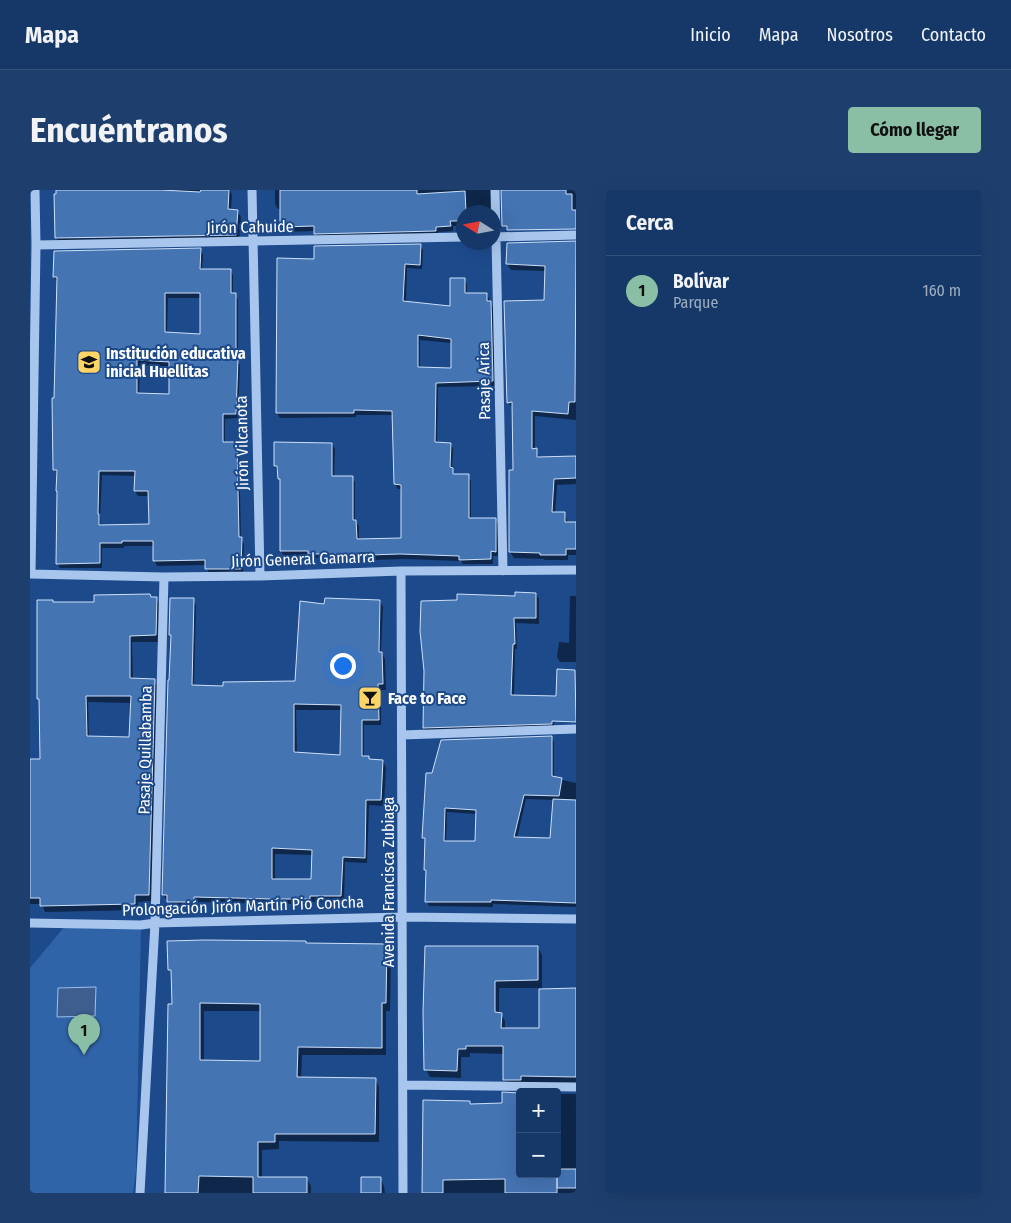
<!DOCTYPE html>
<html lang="es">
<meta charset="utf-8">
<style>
body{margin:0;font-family:"Fira Sans Condensed",sans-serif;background:#1e3f6e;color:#f1f3f6}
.controls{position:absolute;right:15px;bottom:15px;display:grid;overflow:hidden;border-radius:5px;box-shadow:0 5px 20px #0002}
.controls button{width:45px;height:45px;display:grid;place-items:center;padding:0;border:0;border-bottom:1px solid #34527c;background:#153868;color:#f1f3f6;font:25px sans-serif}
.compass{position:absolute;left:426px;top:15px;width:45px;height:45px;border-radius:50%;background:#153868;box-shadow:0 5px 20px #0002;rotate:281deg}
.you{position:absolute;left:312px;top:475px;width:18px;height:18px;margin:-12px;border:4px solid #fff;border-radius:50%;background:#1a73e8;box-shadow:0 0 0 8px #1a73e833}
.badge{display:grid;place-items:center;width:32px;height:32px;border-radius:50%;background:#8abfa5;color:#111;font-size:16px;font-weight:700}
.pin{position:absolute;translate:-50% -41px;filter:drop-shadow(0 1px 2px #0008)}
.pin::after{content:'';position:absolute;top:26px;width:18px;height:15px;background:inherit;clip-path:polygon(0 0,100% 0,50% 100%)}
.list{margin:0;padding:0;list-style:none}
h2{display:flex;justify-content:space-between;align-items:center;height:65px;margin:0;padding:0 20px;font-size:21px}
h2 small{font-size:16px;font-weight:400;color:#9dacc0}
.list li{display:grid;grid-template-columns:32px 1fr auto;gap:15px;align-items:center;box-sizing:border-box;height:70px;padding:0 20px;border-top:1px solid #34527c}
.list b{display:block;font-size:19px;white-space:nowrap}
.list p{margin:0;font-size:16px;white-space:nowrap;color:#9dacc0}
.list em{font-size:16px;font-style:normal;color:#9dacc0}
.map{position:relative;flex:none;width:546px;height:1003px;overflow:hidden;border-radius:5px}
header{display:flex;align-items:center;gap:30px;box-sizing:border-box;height:70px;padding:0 25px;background:#153868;border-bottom:1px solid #34527c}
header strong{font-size:24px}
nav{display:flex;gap:28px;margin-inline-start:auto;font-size:18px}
.intro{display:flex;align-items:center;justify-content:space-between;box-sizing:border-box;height:120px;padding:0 30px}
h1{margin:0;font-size:35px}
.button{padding:12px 22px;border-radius:5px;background:#8abfa5;color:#111;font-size:18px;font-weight:700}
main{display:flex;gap:30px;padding:0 30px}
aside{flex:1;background:#153868;border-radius:5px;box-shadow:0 5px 20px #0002}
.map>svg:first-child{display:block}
.green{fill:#3064a9}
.water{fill:#3d5e8e;stroke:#9cc0ee}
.shadow{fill:#0007;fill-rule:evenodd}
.building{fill:#4574b3;stroke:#cee0f9;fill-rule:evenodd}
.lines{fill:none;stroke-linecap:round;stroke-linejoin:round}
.minor{stroke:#a8c6ed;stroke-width:9}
.labels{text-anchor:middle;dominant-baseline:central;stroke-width:4;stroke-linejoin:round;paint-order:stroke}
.street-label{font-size:16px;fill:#fff;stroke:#1c4a8b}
.poi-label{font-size:16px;font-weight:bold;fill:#fff;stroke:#1c4a8b;text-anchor:start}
</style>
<header>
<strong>Mapa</strong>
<nav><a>Inicio</a><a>Mapa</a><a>Nosotros</a><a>Contacto</a></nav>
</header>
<div class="intro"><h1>Encuéntranos</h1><a class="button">Cómo llegar</a></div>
<main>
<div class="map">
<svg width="546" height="1003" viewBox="0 0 546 1003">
<rect width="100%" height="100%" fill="#1c4a8b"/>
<path class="green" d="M36,735H111L106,981L103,1003H0V778Z"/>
<path class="water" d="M66,797L65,826L27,827L28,798Z"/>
<path class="shadow" d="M28,0H200L202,5L201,20L207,21L211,27L209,51L30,55L26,48Z
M245,0H464L461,22H433V36H423V41L408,42V46L288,48L285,41L255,42L252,37L251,19H248L245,14Z
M472,0H546V36H476L473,31Z
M390,55L393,60L392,79L377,78L376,113L421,117L434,89L437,94V104H457L463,117L465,196L408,197L407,253L421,254L423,259L422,279L425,286H438L441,291V329H465L468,334V366H463V374H433L431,371L374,369L311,371L310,368H282L280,365L254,366L251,361V292L245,276L302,254L305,259L304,287H322L325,292V331L329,336V350L373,349L372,299H368L365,294L364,225H326V227L250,228L247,223L285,70ZM390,150L422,153V179L390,178Z
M170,59L173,65L172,80H200L203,85V105H205L208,110V172L210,175L208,228L195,229V253H206L209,258L211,349L214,354L213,384H179L176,375L127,376L124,370V356H94V358H72V378H30L27,373L28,286L25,280L23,209H25L27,92L24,87ZM138,108H171V146L137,143ZM110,175L140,177V205H109ZM72,285L106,286L105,301L108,306H119L120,335L71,336L70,328Z
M478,59L546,61V230L505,226V260L510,268L546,267V294L527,295L525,324H535L538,333L546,334V365H538V370H515L514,369L484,368L480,362L484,281L483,218L478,212L515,112L516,81L481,80L477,74Z
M506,404L509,409V434L486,433L487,459H485L484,506L524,513V539L397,543L394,538L486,408Z
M120,405L122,408H126L130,415L129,452H102L103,490H124L128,497L123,711L108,712V720L15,722L12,714H0V570L12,571L11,512L8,508L23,411L24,413H65ZM58,512L102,513L100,549L59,547Z
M540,406H546V474V472H530L527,467L529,452L539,453Z
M163,410L166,415L164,497H194L267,493L296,416L350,411L353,417L351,462L355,469L356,500H351V535H334V567L338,568L340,570L353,571L356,577L354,616L339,615L337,673L315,672L314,712H282V714H246L167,712V718L142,717L133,705L142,448L140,445ZM266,520H312V566L267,563ZM245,664L283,665V690H245Z
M521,547L524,552V588L546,593V717L463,714V717L399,716L397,711V682L395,679L396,652L393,647L402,585ZM496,609L524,610L521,649L487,648ZM417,622L447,624L446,653L416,652Z
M277,755L356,756L361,764L360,821H356V865H272L271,889H345L349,897V952L249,951V959L232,960V988H276L281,996V1003H136L143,815L142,784L140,779ZM174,821H232L231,872H174Z
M508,757L512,765V800H546V898L478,897L474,890V864L440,863V867H431V888L400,887L396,880L394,822ZM469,798H511L510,840L475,839V831L471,824H469Z
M527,904H546V1003H393L440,912L490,984H527Z
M350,988L354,996L355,1003H332Z"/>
<path class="building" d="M26,0H131L170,2L171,0H199L198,19L208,20L206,45L25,48L24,4H26Z
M250,0H387V4L435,1L436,22H434V31H420L421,36L406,37V41L284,44V36L250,37Z
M471,0H536V4H542V20H546V39L477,40V36H472Z
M546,51L545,212H539L538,224L502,221V259L507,258V267L546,266V288L524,289L522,322H535V332H546V359H536V365H510V363L479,362V280H483L482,212L477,213L474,111L514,110L515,76L476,74L477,53Z
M391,54L390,75L375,74L373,111L420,116V88H435V103H457V111H461L463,191L406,193L405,252L421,253L420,277L423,278V284H439V328H466V362L461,361V369L429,370V366L370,364L307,366V364H278V361H250V289H248L247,276H244V252L302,253V286H323V330H326L327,349L371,348V295L364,294L362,221L324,220V223H246L247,68L284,69V56ZM388,145L421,149V178L388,177Z
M171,58L170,79H201V103H206V169H208L206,224H193V252H207L209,347H212L211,379H175V370L123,371V351H92V353H70V373L26,374L27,301H26L27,280H23L22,208H24L27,87H23L24,61ZM135,103H170V144L135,142ZM107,170L139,172V204L107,203ZM69,281H105L104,301H118L119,334L69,335V324H68Z
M485,402L506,403V428H484L485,454H483L481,505L526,506L527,479L545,480L546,532L522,531V534L393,538L394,481L390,441L391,411L427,410V404L485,406Z
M120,404L121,407H127L126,445L100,446V488L125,489L119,705H105V714L10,716V708H0V569H10L9,509H7V410H23V412H64V405ZM56,506H101L99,547L57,546Z
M140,408H164L162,495L193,496V492L265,491L270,411L294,414L295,408L350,410L349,462H352L353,494H348L349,530H332V566H339V569L353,570L351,610H336L335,668L313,667L311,706H280V709H242L164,707V712H137V705H132L138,490H139L141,445H139ZM264,514L311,515L310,565L264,562ZM242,658L282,660L281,689H242Z
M522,546V586L532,588L529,606L494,605L484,647L520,648L523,609L546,610V713L461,710V712H395L396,680H394L395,648H392L396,583H402L411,550ZM415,618L446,620L445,651H414Z
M174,750L276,751V753L357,754L356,813H352V858L268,857L267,887L346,888L345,944H245V952H228V987H277V1003H223V987L169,986L168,1003H135L138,814H142L141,780H138L137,751ZM170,813L230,814V871L170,870Z
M395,756H508V790L465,791V822L472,823L471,838H509V799L546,798V887L491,886V890H473V856H436V859H428L427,881L394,880L393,822Z
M472,902L490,903V984H527V1003H475V989L413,990V1003H392L393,910L440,911V914L472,913Z
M527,979H546V998H527Z
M331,987H351V1003H331Z"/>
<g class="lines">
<path class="minor" d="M222,0L230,386
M465,0L473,381
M463,47L546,45
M6,55L433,47
M371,381L373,1003
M0,384L134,387L230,386L371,381L546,380
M1,384L6,55L5,0
M372,545L546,539
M0,733L111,735L125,733L373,727L546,729
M373,895L546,897
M110,1003L125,733L134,387"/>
</g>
<defs>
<g id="school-square" transform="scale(1.25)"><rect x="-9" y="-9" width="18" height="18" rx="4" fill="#fdd566" stroke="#1c4a8b"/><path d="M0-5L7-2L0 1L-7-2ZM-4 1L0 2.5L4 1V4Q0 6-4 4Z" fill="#111"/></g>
<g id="bar-square" transform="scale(1.25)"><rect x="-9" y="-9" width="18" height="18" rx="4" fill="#fdd566" stroke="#1c4a8b"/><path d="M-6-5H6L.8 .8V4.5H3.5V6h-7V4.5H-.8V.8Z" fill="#111"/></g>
</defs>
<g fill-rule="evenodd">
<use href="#school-square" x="59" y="172"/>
<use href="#bar-square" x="340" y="508"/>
</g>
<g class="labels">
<g class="street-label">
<text transform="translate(220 37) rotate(-1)">Jirón Cahuide</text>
<text transform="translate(454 191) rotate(-91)">Pasaje Arica</text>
<text transform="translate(212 253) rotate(-91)">Jirón Vilcanota</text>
<text transform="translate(273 369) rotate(-2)">Jirón General Gamarra</text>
<text transform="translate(115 560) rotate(-89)">Pasaje Quillabamba</text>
<text transform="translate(358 692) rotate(-90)">Avenida Francisca Zubiaga</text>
<text transform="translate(213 716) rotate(-2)">Prolongación Jirón Martín Pio Concha</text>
</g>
<g class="poi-label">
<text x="76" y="163">Institución educativa<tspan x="76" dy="18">inicial Huellitas</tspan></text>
<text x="358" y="508">Face to Face</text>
</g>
</g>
</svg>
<div class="controls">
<button>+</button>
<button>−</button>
</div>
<svg class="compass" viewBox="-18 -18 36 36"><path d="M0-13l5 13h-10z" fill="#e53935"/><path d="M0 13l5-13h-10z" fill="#9dacc0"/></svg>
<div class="you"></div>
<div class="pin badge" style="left:54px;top:865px">1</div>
</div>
<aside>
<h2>Cerca<small></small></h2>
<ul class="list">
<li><span class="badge">1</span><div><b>Bolívar</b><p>Parque</p></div><em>160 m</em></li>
</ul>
</aside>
</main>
